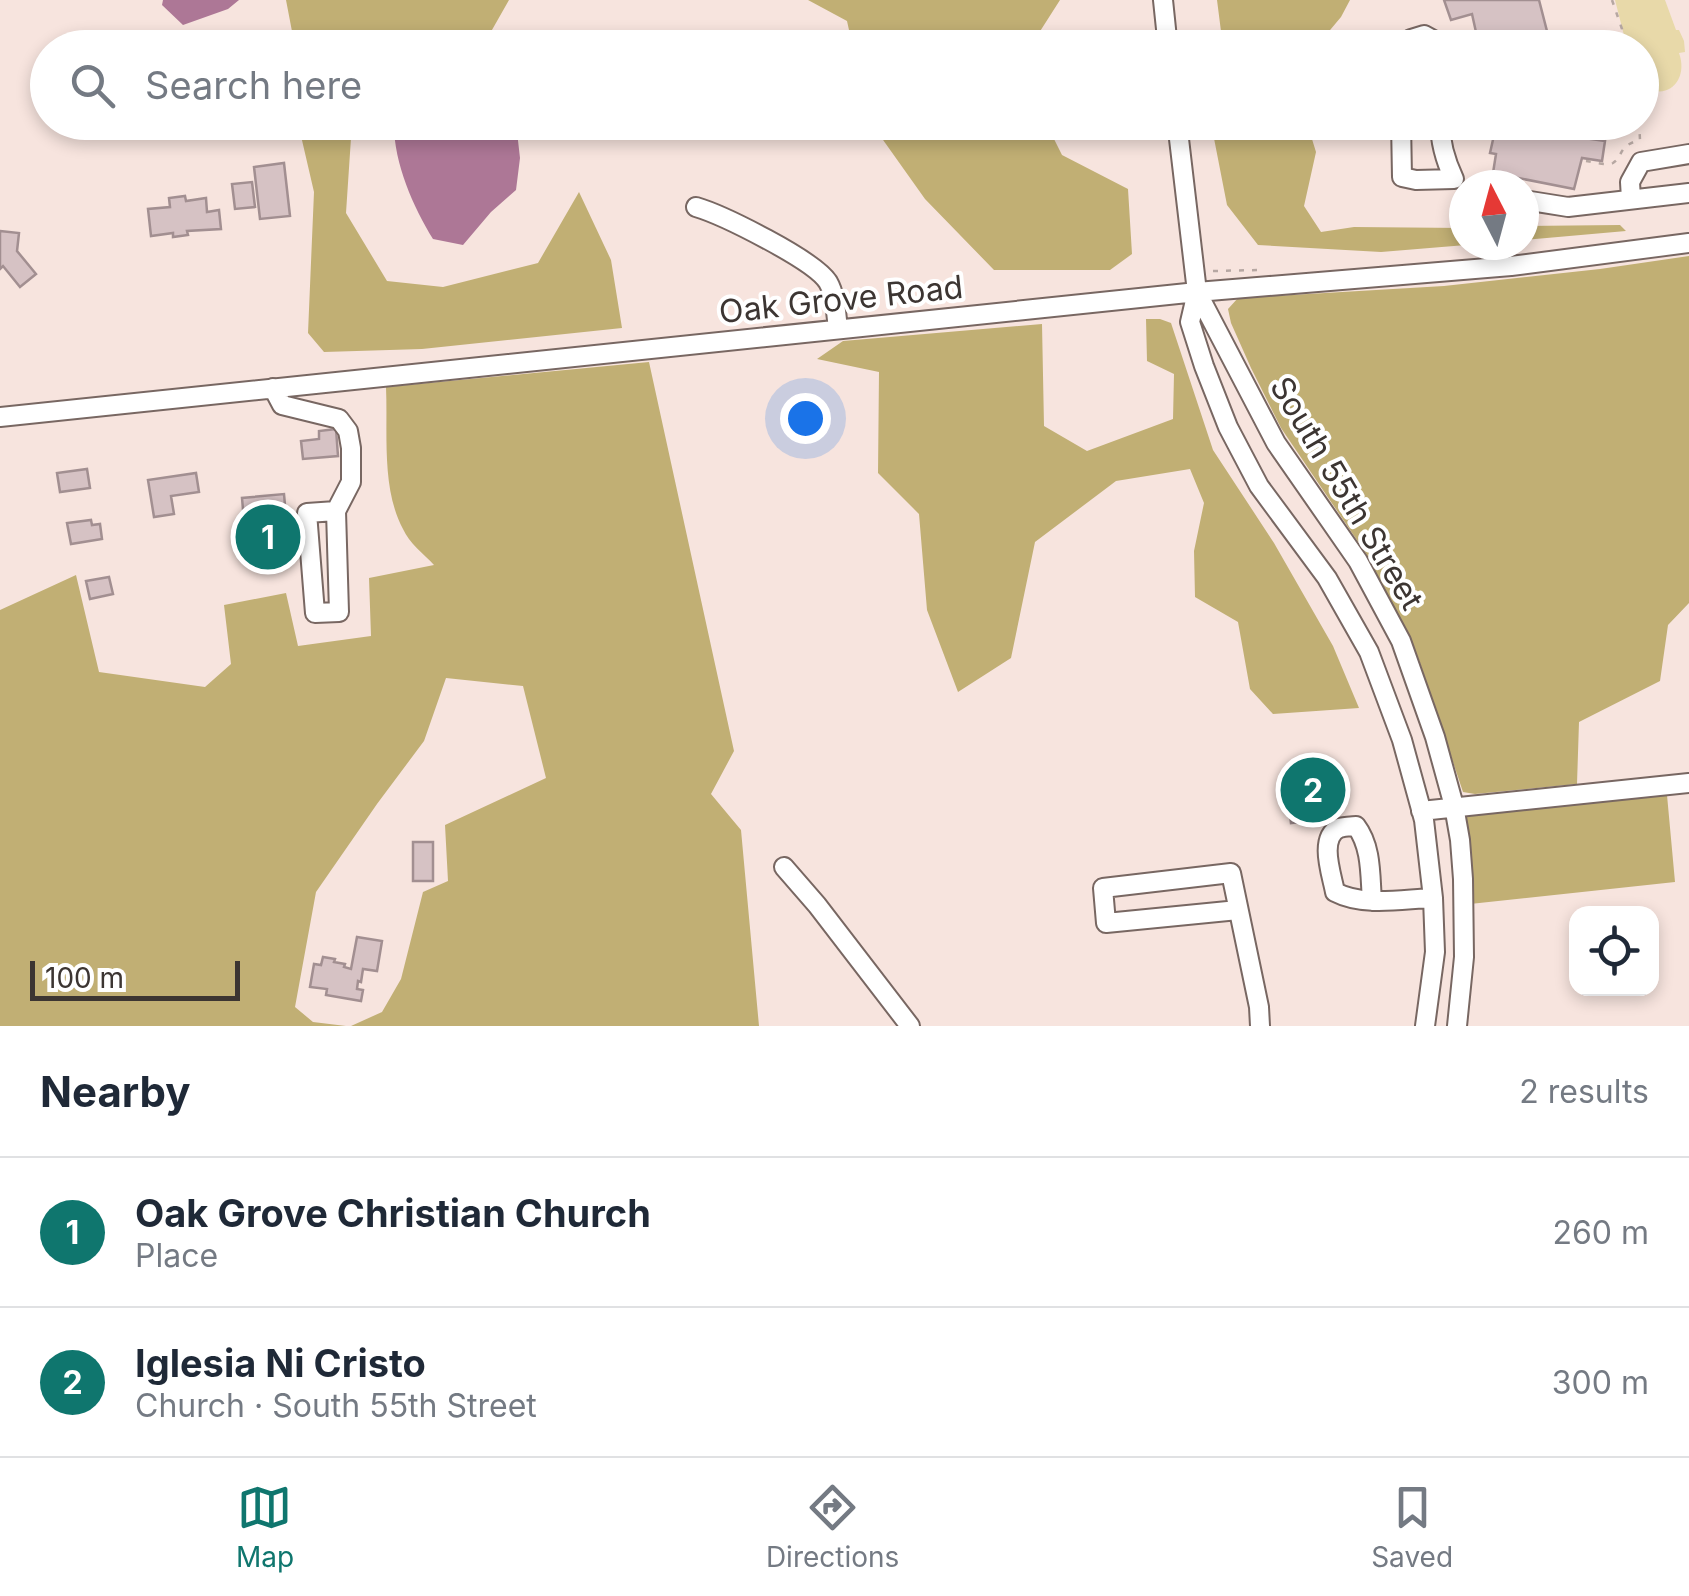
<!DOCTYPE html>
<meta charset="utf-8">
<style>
body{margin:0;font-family:Inter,sans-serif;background:#f6f6f7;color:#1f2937}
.controls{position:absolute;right:30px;bottom:30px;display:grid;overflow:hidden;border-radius:20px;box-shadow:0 5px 15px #0003}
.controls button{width:90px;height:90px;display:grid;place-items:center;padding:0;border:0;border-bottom:2px solid #e0e1e3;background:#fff;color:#1f2937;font:50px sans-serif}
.compass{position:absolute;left:1449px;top:170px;width:90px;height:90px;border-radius:50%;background:#fff;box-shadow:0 5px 15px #0003;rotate:354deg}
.scale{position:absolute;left:30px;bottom:25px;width:210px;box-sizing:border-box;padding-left:10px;border:5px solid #3c3532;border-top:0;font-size:28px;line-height:35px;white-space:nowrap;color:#3c3532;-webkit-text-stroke:8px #fff;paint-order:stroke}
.you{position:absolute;left:805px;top:418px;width:35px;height:35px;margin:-25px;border:8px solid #fff;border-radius:50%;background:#1a73e8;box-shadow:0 0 0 15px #1a73e833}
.badge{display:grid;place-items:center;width:65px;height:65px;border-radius:50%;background:#0f766e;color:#fff;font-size:32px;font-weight:700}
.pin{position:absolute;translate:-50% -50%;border:5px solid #fff;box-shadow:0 2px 10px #0006}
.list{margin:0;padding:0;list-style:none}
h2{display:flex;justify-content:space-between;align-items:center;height:130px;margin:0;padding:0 40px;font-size:42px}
h2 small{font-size:32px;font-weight:400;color:#747a83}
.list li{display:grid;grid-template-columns:65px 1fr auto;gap:30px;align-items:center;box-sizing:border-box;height:150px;padding:0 40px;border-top:2px solid #e0e1e3}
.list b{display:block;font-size:38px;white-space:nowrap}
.list p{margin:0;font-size:32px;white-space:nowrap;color:#747a83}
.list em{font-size:32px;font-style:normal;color:#747a83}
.icon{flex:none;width:55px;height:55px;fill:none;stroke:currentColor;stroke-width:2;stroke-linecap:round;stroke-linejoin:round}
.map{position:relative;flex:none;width:1689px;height:1026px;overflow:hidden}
.search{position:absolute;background:#fff;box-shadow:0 5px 15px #0003;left:30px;right:30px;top:30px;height:110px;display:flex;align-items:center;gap:25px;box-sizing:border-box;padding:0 35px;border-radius:55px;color:#747a83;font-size:38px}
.sheet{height:430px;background:#fff}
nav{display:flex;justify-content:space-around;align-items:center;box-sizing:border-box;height:140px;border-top:2px solid #e0e1e3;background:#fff;font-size:28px;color:#747a83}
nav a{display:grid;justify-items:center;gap:5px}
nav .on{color:#0f766e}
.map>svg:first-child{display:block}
.green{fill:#e8d9a9}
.forest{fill:#c1af74}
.water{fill:#ad7796}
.building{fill:#d6c2c4;stroke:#a28f91;stroke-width:2.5}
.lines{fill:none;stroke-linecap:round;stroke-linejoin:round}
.minor-casing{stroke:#786762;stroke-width:22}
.path{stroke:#b6a7a2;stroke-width:2.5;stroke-dasharray:5 8;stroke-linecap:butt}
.minor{stroke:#fff;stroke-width:18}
.labels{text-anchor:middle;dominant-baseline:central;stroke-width:8;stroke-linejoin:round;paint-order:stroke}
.street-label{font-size:32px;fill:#3c3532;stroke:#fff}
</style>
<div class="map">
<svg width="1689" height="1026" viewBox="0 0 1689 1026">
<rect width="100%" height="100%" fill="#f7e4de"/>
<path class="green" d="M1615,0H1665L1676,30H1679L1684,41L1685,52L1679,53C1689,80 1667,103 1642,85V48L1627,47Z"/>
<path class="forest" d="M286,0H509L484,44L417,48L295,47Z
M808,0H1060L1030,47L853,48L847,21Z
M1217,0H1350L1341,17L1315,48L1223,47Z
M298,123H352L346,213L387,281L443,287L538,263L579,192L611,260L622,328L422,349L324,352L308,333L314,192Z
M871,123H1046L1062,155L1128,189L1132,254L1110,270H994L925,199Z
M1211,123H1307L1316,152L1304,206L1321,232L1354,227L1464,228V245H1466L1381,252L1258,245L1227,205Z
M1620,225L1626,231L1524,240V226Z
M1689,256V603L1668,625L1660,681L1579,722L1577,784L1475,794L1463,792L1419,660L1369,558L1281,428L1251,368L1231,323L1228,309L1238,298L1444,286L1600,269Z
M1146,319H1160L1171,323L1213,450L1274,543L1333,646L1359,708L1273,714L1250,689L1238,622L1195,597L1194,551L1204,503L1190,469L1116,481L1035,542L1011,658L958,692L927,610L919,514L878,473L879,372L817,359L843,341L1042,324L1044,426L1087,451L1173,419L1174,374L1147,361Z
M649,362L734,751L711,794L741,830L759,1026H351L382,1012L401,979L423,892L448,881L445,825L546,778L523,686L446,678L424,741L377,804L316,892L295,1007L313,1022L346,1026H0V610L76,575L99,672L205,687L231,664L224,605L286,593L298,646L371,636L369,578L434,565C424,554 409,543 403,529C381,488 388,432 386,387Z
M1667,795L1675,882L1470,904L1463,822L1468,815Z"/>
<path class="water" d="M163,0H239L228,9L183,25L162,5Z
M394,122L516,123L520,158L516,190L491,212L463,245L433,239C413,207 393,161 394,122Z"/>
<path class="building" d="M1444,0H1539L1549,39L1531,41L1532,48H1494L1492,37L1478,41L1472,14L1451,20Z
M1497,122H1530L1528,130L1605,141L1602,161L1582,158L1574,189L1493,173L1496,154L1490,153Z
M284,163L290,216L260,219L254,167Z
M252,182L255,207L235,209L232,184Z
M185,196L186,201L206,198L207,212L219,210L221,229L187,231L188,235L173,237V233L151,236L148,209L170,207L169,198Z
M0,231L19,233L17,251L36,274L20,287L3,266L0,269Z
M336,429L338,456L303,459L301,441L319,439V431Z
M87,469L90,488L60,492L57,473Z
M196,473L199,492L171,496L174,514L154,517L148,480Z
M284,494L286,516H283L286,553L253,556L249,520L244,521L242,498Z
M91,520L92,525L100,524L102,539L71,544L67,523Z
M109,577L113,594L90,599L86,581Z
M1341,772L1344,801L1314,804L1316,820L1291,823L1286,778Z
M413,842H433V881H413Z
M357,937L382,941L377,971L363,969L361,982L358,981L357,989L363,990L361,1001L326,995L327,989L310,987L314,964L321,965L323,957L335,959L334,962L345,964L344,967L351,969Z"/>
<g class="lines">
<g class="minor-casing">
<path id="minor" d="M1163,0L1168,48
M1402,48L1411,39L1424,35L1435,41L1438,48
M1177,122L1197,292L1190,322L1204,366L1228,427L1259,486L1327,578L1369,652L1402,740L1424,820L1433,898L1435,952L1425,1026
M1401,122L1402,177L1416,180L1454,179C1445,160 1440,143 1440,122
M1631,199L1630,182L1641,162L1689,154
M1524,200L1568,207L1689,193
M696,207C723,215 814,260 828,282C836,296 836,314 838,329
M1197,292L1276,443L1358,561L1401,641L1435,737L1454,806L1460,840L1463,879L1464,957L1457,1026
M273,388L282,405L339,419L348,431L351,448V482L336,511L339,612L315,613L307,513L336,511
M0,417L1197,292L1511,266L1689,243
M1421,811L1689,783
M784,867L817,905L910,1026
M1372,901C1370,876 1372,847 1356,826C1354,826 1341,827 1339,828C1318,838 1332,875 1335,892C1364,907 1402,899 1433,898
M1238,910L1106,923L1103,888L1231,873L1259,1007L1260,1026"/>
</g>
<path class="path" d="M1612,0L1622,29L1624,48
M1586,161C1593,162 1607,166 1613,163C1624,156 1617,146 1640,140L1639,122
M1213,271L1260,270"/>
<use href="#minor" class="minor"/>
</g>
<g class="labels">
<g class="street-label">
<text transform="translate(841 299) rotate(-6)">Oak Grove Road</text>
<text transform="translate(1347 493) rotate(59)">South 55th Street</text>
</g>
</g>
</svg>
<div class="controls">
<button><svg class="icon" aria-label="locate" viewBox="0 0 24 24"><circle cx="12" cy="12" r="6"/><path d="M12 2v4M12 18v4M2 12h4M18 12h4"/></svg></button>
</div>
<svg class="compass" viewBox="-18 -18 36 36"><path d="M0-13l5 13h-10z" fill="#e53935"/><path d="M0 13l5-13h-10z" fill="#747a83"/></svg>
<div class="scale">100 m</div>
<div class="you"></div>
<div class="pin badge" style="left:268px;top:537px">1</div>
<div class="pin badge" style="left:1313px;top:790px">2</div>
<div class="search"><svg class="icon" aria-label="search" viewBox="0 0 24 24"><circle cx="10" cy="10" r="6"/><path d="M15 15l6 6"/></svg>Search here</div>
</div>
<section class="sheet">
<h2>Nearby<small>2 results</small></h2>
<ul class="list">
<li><span class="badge">1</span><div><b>Oak Grove Christian Church</b><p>Place</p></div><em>260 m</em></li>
<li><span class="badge">2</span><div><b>Iglesia Ni Cristo</b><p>Church · South 55th Street</p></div><em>300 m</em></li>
</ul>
</section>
<nav>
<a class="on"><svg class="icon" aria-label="map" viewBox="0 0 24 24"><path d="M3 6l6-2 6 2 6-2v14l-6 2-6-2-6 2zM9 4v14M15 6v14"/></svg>Map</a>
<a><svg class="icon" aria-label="directions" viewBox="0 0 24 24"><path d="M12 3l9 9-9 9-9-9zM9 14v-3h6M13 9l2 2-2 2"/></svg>Directions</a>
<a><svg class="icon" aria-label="saved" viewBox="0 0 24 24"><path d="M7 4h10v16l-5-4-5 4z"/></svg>Saved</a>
</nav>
